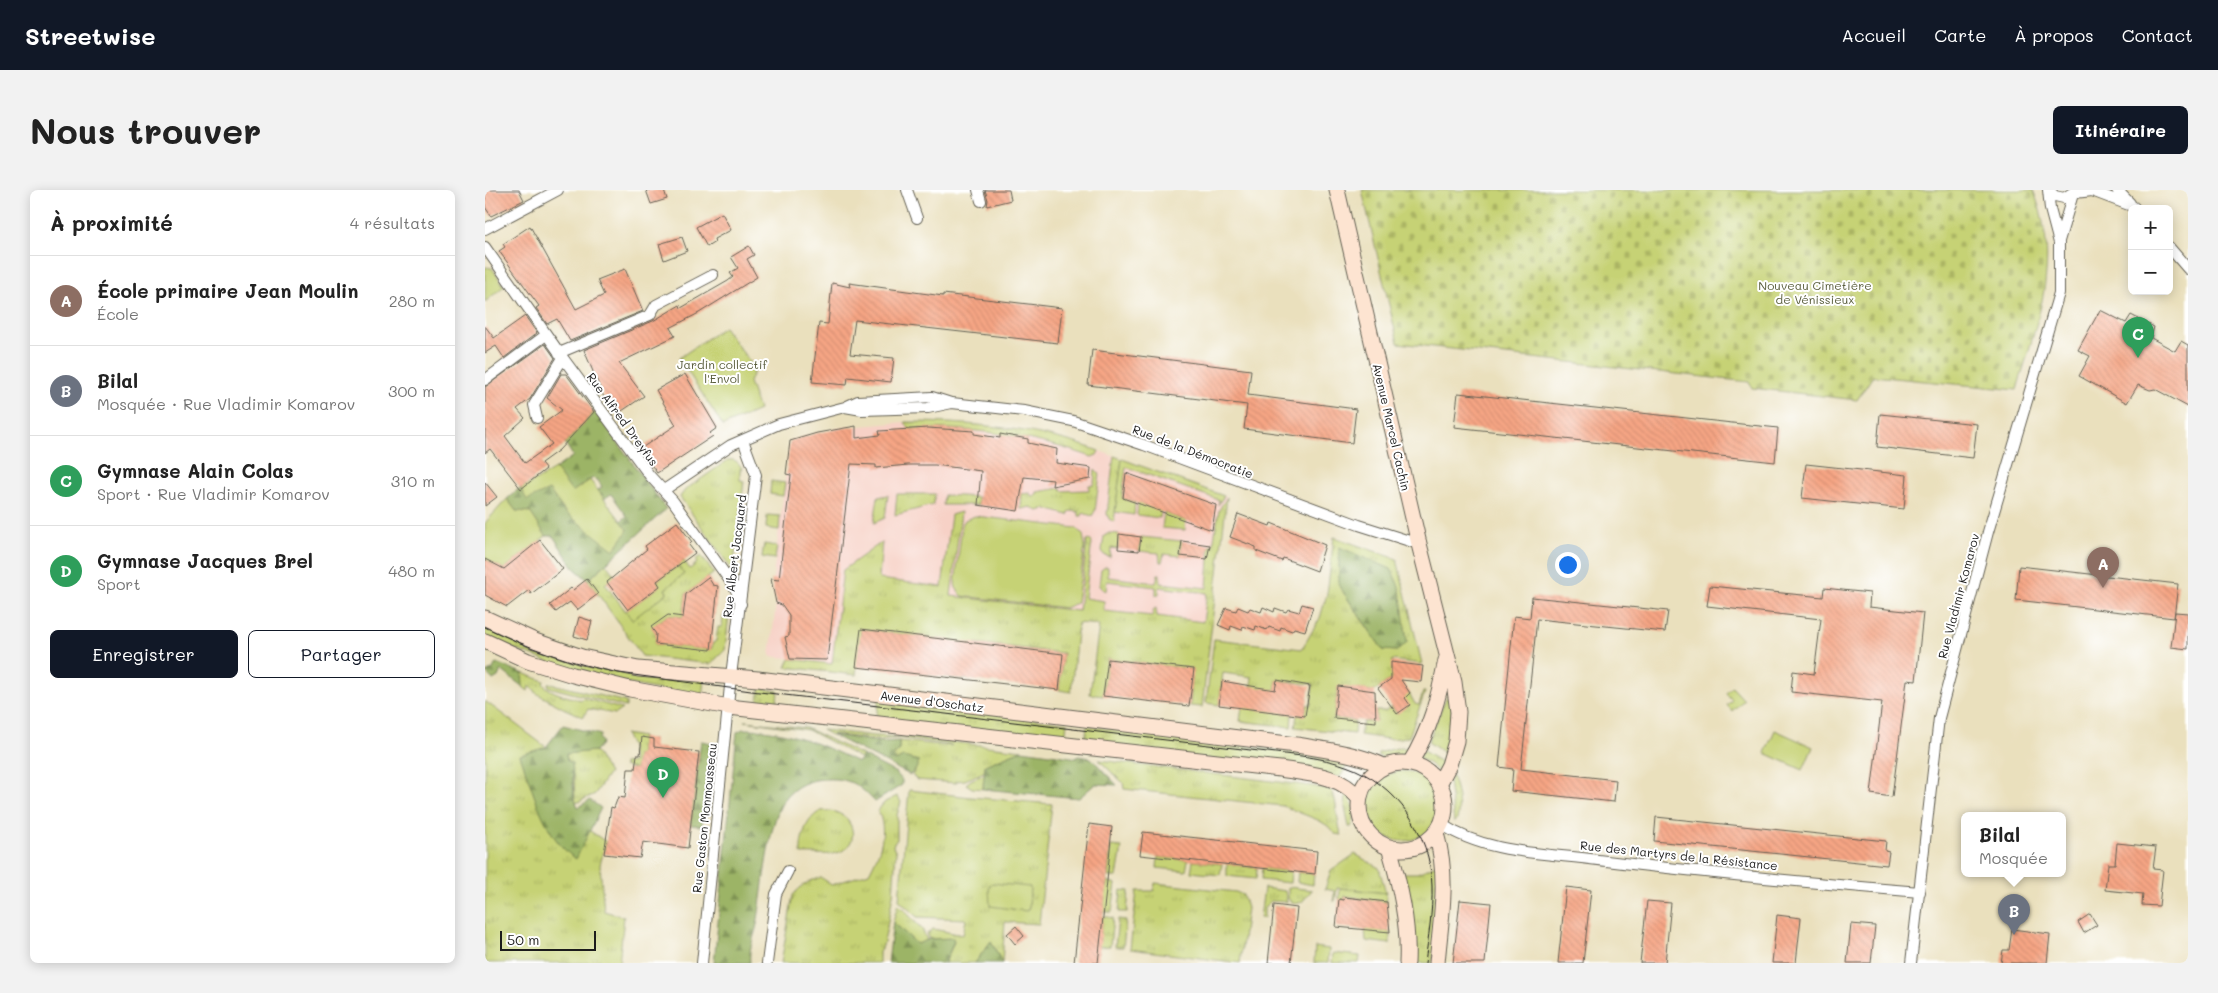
<!DOCTYPE html>
<html lang="fr">
<meta charset="utf-8">
<style>
body{margin:0;font-family:Mali,sans-serif;background:#f2f2f2;color:#222}
.controls{position:absolute;right:15px;top:15px;display:grid;overflow:hidden;border-radius:8px;box-shadow:0 2px 12px #0003}
.controls button{width:45px;height:45px;display:grid;place-items:center;padding:0;border:0;border-bottom:1px solid #e0e0e0;background:#fff;color:#222;font:25px sans-serif}
.scale{position:absolute;left:15px;bottom:12px;width:96px;box-sizing:border-box;padding-left:5px;border:2px solid #1c1c1c;border-top:0;font-size:14px;line-height:18px;white-space:nowrap;color:#1c1c1c;-webkit-text-stroke:4px #fff;paint-order:stroke}
.you{position:absolute;left:1082px;top:374px;width:18px;height:18px;margin:-12px;border:4px solid #fff;border-radius:50%;background:#1a73e8;box-shadow:0 0 0 8px #1a73e833}
.badge{display:grid;place-items:center;width:32px;height:32px;border-radius:50%;background:#111827;color:#fff;font-size:16px;font-weight:700}
.pin{position:absolute;translate:-50% -41px;filter:drop-shadow(0 1px 2px #0008)}
.pin::after{content:'';position:absolute;top:26px;width:18px;height:15px;background:inherit;clip-path:polygon(0 0,100% 0,50% 100%)}
.popup{position:absolute;left:1476px;top:622px;width:105px;height:65px;box-sizing:border-box;display:grid;place-content:center;border-radius:8px;background:#fff;filter:drop-shadow(0 1px 4px #0005);font-size:16px;white-space:nowrap;color:#767676}
.popup b{font-size:19px;color:#222}
.popup::after{content:'';position:absolute;left:50%;top:100%;margin-left:-10px;border:10px solid transparent;border-top-color:#fff}
.list{margin:0;padding:0;list-style:none}
h2{display:flex;justify-content:space-between;align-items:center;height:65px;margin:0;padding:0 20px;font-size:21px}
h2 small{font-size:16px;font-weight:400;color:#767676}
.list li{display:grid;grid-template-columns:32px 1fr auto;gap:15px;align-items:center;box-sizing:border-box;height:90px;padding:0 20px;border-top:1px solid #e0e0e0}
.list b{display:block;font-size:19px;white-space:nowrap}
.list p{margin:0;font-size:16px;white-space:nowrap;color:#767676}
.list em{font-size:16px;font-style:normal;color:#767676}
.actions{display:flex;gap:10px;padding:15px 20px}
.actions a{flex:1;padding:11px 0;border:1px solid #111827;border-radius:8px;text-align:center;font-size:18px;color:#111827}
.actions .main{background:#111827;color:#fff}
.map{position:relative;flex:none;width:1703px;height:773px;overflow:hidden;border-radius:8px}
header{display:flex;align-items:center;gap:30px;box-sizing:border-box;height:70px;padding:0 25px;background:#111827;color:#fff}
header strong{font-size:24px}
nav{display:flex;gap:28px;margin-inline-start:auto;font-size:18px}
.intro{display:flex;align-items:center;justify-content:space-between;box-sizing:border-box;height:120px;padding:0 30px}
h1{margin:0;font-size:35px}
.button{padding:12px 22px;border-radius:8px;background:#111827;color:#fff;font-size:18px;font-weight:700}
main{display:flex;gap:30px;padding:0 30px}
aside{flex:1;background:#fff;border-radius:8px;box-shadow:0 2px 12px #0003}
.map>svg:first-child{display:block}
.built{fill:#f7d1c6}
.grass{fill:url(#grass-tufts);stroke:#717748;fill-rule:evenodd}
.forest{fill:url(#forest-firs);stroke:#5c6841}
.cemetery{fill:url(#cemetery-stones);stroke:#717748}
.garden{fill:#c6d274;stroke:#717748}
.building{fill:url(#building-back-hatch)}
.lines{fill:none;stroke-linecap:round;stroke-linejoin:round}
.street-casing{stroke:#646154;stroke-width:12}
.secondary-casing{stroke:#646154;stroke-width:17}
.street{stroke:#fff;stroke-width:10}
.secondary{stroke:#fde4d1;stroke-width:15}
.tram{stroke:#1c1c1c;stroke-width:1}
.labels{text-anchor:middle;dominant-baseline:central;stroke-width:4;stroke-linejoin:round;paint-order:stroke}
.park-label{font-size:12px;fill:#585c3b;stroke:#fff}
.street-label{font-size:12px;fill:#1c1c1c;stroke:#fff}
</style>
<header>
<strong>Streetwise</strong>
<nav><a>Accueil</a><a>Carte</a><a>À propos</a><a>Contact</a></nav>
</header>
<div class="intro"><h1>Nous trouver</h1><a class="button">Itinéraire</a></div>
<main>
<aside>
<h2>À proximité<small>4 résultats</small></h2>
<ul class="list">
<li><span class="badge" style="background:#8d6e63">A</span><div><b>École primaire Jean Moulin</b><p>École</p></div><em>280 m</em></li>
<li><span class="badge" style="background:#6b7280">B</span><div><b>Bilal</b><p>Mosquée · Rue Vladimir Komarov</p></div><em>300 m</em></li>
<li><span class="badge" style="background:#2e9e5b">C</span><div><b>Gymnase Alain Colas</b><p>Sport · Rue Vladimir Komarov</p></div><em>310 m</em></li>
<li><span class="badge" style="background:#2e9e5b">D</span><div><b>Gymnase Jacques Brel</b><p>Sport</p></div><em>480 m</em></li>
</ul>
<div class="actions"><a class="main">Enregistrer</a><a>Partager</a></div>
</aside>
<div class="map">
<svg width="1703" height="773" viewBox="0 0 1703 773">
<defs>
<pattern id="grass-tufts" width="24" height="20" patternUnits="userSpaceOnUse" patternTransform="scale(1.25)"><rect width="24" height="20" fill="#c6d274"/><path d="M3 7l-1-3M5 7V3M7 7l1-3M15 17l-1-3M17 17v-4M19 17l1-3" fill="none" stroke="#aab464"/></pattern>
<pattern id="forest-firs" width="22" height="20" patternUnits="userSpaceOnUse" patternTransform="scale(1.25)"><rect width="22" height="20" fill="#9cb466"/><path d="M5 1l3.5 6h-7zM16 11l3.5 6h-7z" fill="#7e9253"/></pattern>
<pattern id="cemetery-stones" width="16" height="16" patternUnits="userSpaceOnUse" patternTransform="scale(1.25)"><rect width="16" height="16" fill="#c6d274"/><path d="M2 7V4a2 2 0 0 1 4 0v3zM10 15v-3a2 2 0 0 1 4 0v3z" fill="#aab464"/></pattern>
<pattern id="building-back-hatch" width="6" height="6" patternUnits="userSpaceOnUse" patternTransform="scale(1.25)"><rect width="6" height="6" fill="#f6a584"/><path d="M-1 5l2 2M0 0l6 6M5-1l2 2" fill="none" stroke="#d28d71"/></pattern>
</defs>
<rect width="100%" height="100%" fill="#fff"/>
<filter id="ink" filterUnits="userSpaceOnUse"><feTurbulence type="fractalNoise" baseFrequency=".02" numOctaves="2"/><feDisplacementMap in="SourceGraphic" scale="10" xChannelSelector="R" yChannelSelector="G"/><feConvolveMatrix kernelMatrix="1 2 1 2 8 2 1 2 1" color-interpolation-filters="sRGB"/></filter>
<filter id="wash" filterUnits="userSpaceOnUse"><feTurbulence type="fractalNoise" baseFrequency=".0096" numOctaves="4" result="noise"/><feDisplacementMap in="SourceGraphic" scale="20" xChannelSelector="R" yChannelSelector="G"/><feGaussianBlur stdDeviation="1.12" result="paint"/><feColorMatrix in="noise" values="0 0 0 0 0 0 0 0 0 0 0 0 0 0 0 0 0 1.4 0 .05"/><feComposite in="paint" operator="in"/></filter>
<g filter="url(#wash)">
<rect width="100%" height="100%" fill="#eae0bd"/>
<path class="built" d="M420,232L490,235L566,247L606,258L742,307L725,448L368,406L361,475L285,466L291,413L287,395L305,251L354,238Z"/>
<path class="grass" d="M420,232C486,232 553,238 614,261L612,265L607,267C549,247 486,236 424,239Z
M629,266L637,269L629,332L624,329L622,324Z
M243,270C250,269 254,272 257,279H255V290L259,291L248,381L195,307L200,300Z
M610,279L615,284L610,321L607,326L598,323L597,326H594V322L585,321L583,325L561,319L553,321L546,317L536,319L537,304L545,303L546,306L552,305V302L576,298L577,301L604,300V295H609Z
M286,291L300,293L298,306L285,304Z
M412,304H450L448,315L410,325Z
M403,305L400,328L389,333L393,307Z
M459,305L493,307V315H458Z
M742,307L717,517L705,516L708,479L623,469L618,506L605,504L614,435L593,433L586,502L574,500L578,463L491,453L486,490L459,487L462,450L376,439L371,485L301,477L305,469L347,474L358,380L397,352L394,389L457,397L466,325L476,322L466,406L594,421L602,350L607,351L600,408L619,411V421L667,426L669,419L671,418L672,426L718,432L722,403L674,397V405H671V397L622,391L621,401L618,400L614,396L616,380L620,377H623V387L671,393L673,384H675V393L722,398L725,355H728L734,320Z
M282,325L295,326L294,340L281,338Z
M624,343L634,344L633,359L626,358L625,367L619,365L617,361L619,346Z
M656,347L697,351L695,366L679,364L677,372H675L674,363L654,361Z
M849,347L912,369L937,474L907,470L906,489L889,501L853,497L849,528L870,531L869,544L810,537L812,525H820L822,515H826L828,494L792,490L790,500L766,497L767,487L738,483L734,515L721,513L729,449L817,459L835,428L842,404ZM854,396L922,452L912,461L898,460Z
M279,354L292,356L290,369L277,367Z
M216,366L229,383L201,404L198,427L183,425L167,437L171,444L170,454L226,460L229,452L231,451L233,437H237L238,426L244,425L240,460L226,474L157,466L103,390L121,374L130,386L120,394L147,429L182,403L180,399L199,384L193,376L199,371L205,379L212,373L210,370Z
M0,433L25,446L219,489L217,508L99,485L0,448Z
M37,483L59,491L58,494C67,504 84,507 97,510L98,508L137,519L130,524L103,519L98,527L80,519L51,503L50,500L44,496L43,501L38,497Z
M63,493L141,512V517L64,497Z
M1247,497L1259,510L1247,521L1242,515L1247,510L1241,503Z
M275,498L293,501L292,512L273,511Z
M938,502H940L924,547L904,549L875,545L878,532L891,531V521H900L906,517L912,524L919,507L924,503L930,514L934,515Z
M965,507L968,510L962,565L943,552L961,508Z
M394,508L582,533L580,550L391,530Z
M0,511L61,557L90,608L89,588L80,563L110,561L124,583L110,604L91,613L101,638L121,652L115,675L119,721L139,727L134,773H0Z
M757,517L807,524L806,537L755,531Z
M260,531L321,538L377,565L375,568L323,540Z
M602,536L867,569L855,587L600,552Z
M337,540L389,546L423,547L537,560L500,575L499,582L480,590L471,591V593L432,590L427,585L431,579L411,571L408,566L414,561V551L466,556L467,555L415,548L392,550L348,544L346,545Z
M140,544L157,547L155,565H152L150,579L139,576V573L148,572L146,557Z
M912,558H928C919,567 905,569 893,566V563Z
M938,561L958,573L954,582L945,574L934,568Z
M614,570L827,596L846,600C852,604 851,633 857,645L850,644L843,636L833,630L798,616L639,599L638,593Z
M883 616a35 35 0 1 1 70 0a35 35 0 1 1-70 0Z
M500,584L498,599L487,598L481,594L486,590Z
M967,585C972,600 976,614 972,630L969,632L964,591Z
M424,600L486,607L567,614L554,734L520,732L517,773L506,751L490,773H460L469,752L468,749H445L442,744L448,739L478,745L481,729L432,727L414,710Z
M861,602C869,612 872,626 866,637H864L860,618Z
M412,606L416,612L412,625V650L409,652L408,657L411,661L408,705L399,752L394,762V773H296L308,705C316,696 325,689 337,688L346,695L384,683C395,662 403,643 393,620L400,612Z
M336,621C369,617 379,655 352,663C341,666 327,663 316,664C315,648 321,628 336,621Z
M626,656L637,657L632,687H623Z
M870,664L894,678L901,703L852,698L850,711H848L850,701L840,699L846,681Z
M673,667L703,670L701,681L672,678Z
M708,671L737,674L735,685L706,682Z
M742,674L772,678L771,689L742,686Z
M954,674L948,773H926L918,683H932Z
M777,678L806,682L805,693L776,690Z
M813,682L829,684L828,695L812,692Z
M622,691L631,694L627,722H618Z
M670,693L751,702L758,705L762,718L755,773L645,759L652,701H669Z
M803,697L827,700L817,712L810,714L803,709Z
M779,698L800,701L802,712L786,711L779,718V728H775Z
M636,700L644,701L642,722H634Z
M413,714L437,739L442,750L432,755L408,732Z
M618,726L628,728L625,756L614,757Z
M633,729L641,730L638,757H630Z"/>
<path class="forest" d="M110,221L181,319L103,390L89,378L68,346H61L45,322L31,321L22,309L35,298L42,309L64,300L81,323L143,340L136,331L142,326L126,304L119,309L113,300L117,297L112,289L110,290L108,288L87,302L70,279L88,266L80,253Z
M854,357L906,379L915,399L922,452L912,461L898,460L854,396Z
M11,473L37,483L38,497L16,480L13,487L8,490L1,483L8,479Z
M78,535L116,545L114,548L117,553L110,561L81,564L82,570L87,573C89,588 86,603 93,617L105,610L116,618L91,669C59,648 48,600 35,565L61,557Z
M258,539C302,539 335,554 373,572L377,565L411,583L417,590V595L390,612C374,595 365,588 341,589C325,589 309,596 299,610C283,633 278,700 273,729C271,744 263,757 265,773H229L252,542Z
M347,545L394,552L414,551V561L408,566L411,571L418,567L434,571L431,579L425,585Z
M216,551L227,553L217,636L205,635Z
M537,560L593,568V566L606,568L632,595L610,594L594,608L498,599L500,575Z
M408,732L432,754L445,749L468,748L469,751L460,773H403Z
M506,751L517,773H490Z"/>
<path class="cemetery" d="M877,0H1548C1578,74 1552,129 1532,200L1388,186L1372,210L1267,198L1264,192L913,153Z"/>
<path class="garden" d="M0,77L7,78L19,96L0,112Z
M239,137L270,179L264,192L274,220L238,236L194,168Z
M637,269L739,306L733,315L734,310L641,277L637,308L650,313L649,325L630,322Z
M70,279L87,302L105,290L143,340L129,360L81,323L64,300L42,310L36,299Z
M22,309L31,321L45,322L61,346L19,379L0,369V333Z
M653,313L676,321L675,328L652,325Z
M679,323L701,331L700,340L677,338Z
M490,326L591,338L598,345L600,355L592,413L580,418L477,406L471,398L470,394L477,335L480,330Z
M193,376L199,384L180,399L182,403L147,430L141,421L175,396L172,391Z
M1290,540L1328,557L1318,580L1280,563Z
M507,693L545,697L544,717L542,721L505,716L504,697Z
M855,698L901,703L902,712L860,706L859,710L854,709Z
M880,739L905,742V754L881,751Z
M830,757L844,759L843,773H829Z
M848,763L875,766L874,773H847Z"/>
<g id="blocks">
<path class="building" d="M0,0H34L39,10L6,26L0,17Z
M161,0H179L182,9L166,14Z
M500,0H524L526,10L502,16L503,10Z
M237,23L246,40L229,49L230,52L222,57L211,37Z
M45,36L91,119L119,105L112,90L140,79L158,121L85,151L72,129L62,134L51,118L54,116L14,61L20,57L18,54Z
M197,47L202,61L179,70L174,54Z
M264,56L269,65L262,69L272,87L214,123L185,138L190,146L134,173L159,206L134,223L122,207L120,210L99,160L168,131L195,115L196,118L243,91L248,87L245,83L253,78L246,67Z
M347,93L365,97L364,93L458,106V104L577,118L573,153L370,130L365,164L409,168L406,192L363,187L362,195L327,192L334,133L343,134Z
M1615,120L1641,133L1646,125L1669,137L1666,148L1690,161L1696,151L1703,155V217L1670,199L1665,200L1653,195L1642,213L1594,186L1605,166L1593,160Z
M40,126L52,143L19,168L11,156L0,163V136L9,148Z
M60,154L70,168L45,209L32,219L40,228L20,246L40,273L67,254L54,237L77,220L62,208L76,184H81L109,222L74,260L56,273L61,279L36,299L5,259L0,263V197Z
M607,160L766,180L763,205L871,219L867,253L759,239L762,215L603,195Z
M200,184L232,238L225,243L228,246L172,283L155,259L191,235L171,200Z
M973,203L1293,238L1290,272L969,237Z
M1395,224L1492,234L1488,268L1392,257Z
M371,236V248L395,245L394,241L443,238L489,241V244L515,248V244L543,249V253L572,259L571,273L606,278L605,289L567,296L568,290L539,287L533,321L493,315L496,281L450,275H423L391,278V275L366,274L342,470L305,469L300,447L304,446V425L297,415L291,413L286,389L294,390L306,285L301,284L305,251L332,243Z
M1321,274L1422,285L1419,319L1317,308Z
M641,283L731,315L727,340L638,308Z
M0,292L12,307L0,316Z
M753,324L785,336L786,333L840,355L832,381L798,368L797,371L771,361V357L745,347Z
M192,332L207,352L204,355L210,363L172,391L175,396L143,420L122,392L162,359L160,356Z
M634,344L656,347L654,361L633,359Z
M55,350L78,379L46,404L44,400L22,417L0,405V369L19,379Z
M697,351L725,355L722,369L695,366Z
M1534,376L1693,394L1689,428L1531,410Z
M223,387L228,395L233,396L226,460L170,454L171,444L166,437L183,425L198,427L201,404Z
M102,389L113,404L92,420L85,412L71,422L65,415L86,398L88,400Z
M1225,396L1338,407L1339,398L1385,403L1384,417L1438,423L1431,491L1422,490L1407,607L1386,604L1397,512L1306,502L1308,481L1329,484L1336,429L1222,416Z
M1047,407L1183,421L1180,442L1052,429L1036,579L1131,590L1129,612L1026,601L1028,579L1014,577L1029,426L1045,428Z
M817,414L828,417L820,441L809,438L807,441L796,437L795,441L784,437L782,440L771,436L770,440L758,436L757,440L746,436L745,440L733,435L741,418L751,421L753,417L763,421L765,418L776,422L778,417L789,422L790,418L801,422L803,419L814,422Z
M1690,422L1703,423V459L1686,457Z
M94,427L107,431L102,450L89,446Z
M376,439L578,464L574,500L371,477Z
M623,469L709,479L704,516L618,506Z
M906,472L938,476L936,492L916,490L925,503L920,508L925,515L912,524L893,498L906,489Z
M792,490L825,496L820,526L734,515L737,491L790,500Z
M853,496L890,501L891,532L849,528Z
M157,547L169,549V557L214,562L203,658L158,652L155,668L119,664L126,617L129,618L133,607L140,608L143,579H150L152,565H155Z
M1171,627L1401,651L1400,661L1404,662L1402,675L1169,651Z
M604,634L627,637L622,691L613,773H589Z
M658,642L832,661L830,684L655,665Z
M1632,653L1671,657L1668,679L1678,680L1674,716L1657,715L1658,704L1620,700L1623,674H1630Z
M1081,697L1106,700L1098,773H1073Z
M860,707L902,712L905,742L851,737L854,709L859,710Z
M975,710L1006,713L1000,773H968Z
M1162,711L1186,713L1180,773H1155Z
M789,715L812,718L806,773H783Z
M1605,724L1612,735L1599,743L1593,732Z
M1292,725L1316,728L1311,773H1287Z
M1366,734L1390,736L1386,773H1362Z
M531,736L539,746L530,754L522,744Z
M1527,739L1565,744L1562,773H1516L1518,760H1524Z"/>
</g>
</g>
<g filter="url(#ink)">
<use href="#blocks" fill-opacity="0" stroke="#646154" stroke-width="1"/>
<g class="lines">
<g class="street-casing">
<path id="street" d="M422,0L432,28
M493,0L496,11
M1564,0L1570,6L1579,8L1590,1
M1632,0L1645,13
M1590,3L1607,1L1649,17
M0,39L73,0
M1574,51L1588,4
M0,57L78,168L165,286L188,311L250,398L256,414
M1684,57L1703,79
M74,163L165,125L171,115L228,85
M0,190L61,145
M360,217L377,220L443,218L467,213L539,221L588,231L659,255L874,335L934,354
M52,228L49,215L78,168
M179,300L246,255L294,234L360,217L373,211L447,207L466,213
M956,634C1001,664 1061,663 1113,670C1220,683 1328,693 1435,702
M217,773L246,486L271,285L258,250
M282,773L291,704L303,681
M1426,773L1454,528L1503,342L1574,103V53L1565,19L1563,0"/>
</g>
<g class="secondary-casing">
<path id="secondary" d="M852,0L934,354L969,492L973,522L971,551L964,575L954,594
M0,428L50,451L97,467L153,479L273,489L811,555C842,560 870,563 899,576
M0,451L43,471L88,485L145,499L244,517L795,579C824,584 854,584 874,608
M925,573C945,541 954,506 961,470
M874 616a43 43 0 1 1 86 0a43 43 0 1 1-86 0Z
M951,643C964,688 956,727 952,773
M904,657C915,695 924,733 922,773"/>
</g>
<use href="#street" class="street"/>
<use href="#secondary" class="secondary"/>
<path class="tram" d="M0,437C43,458 88,474 134,483L266,501L808,565C826,567 844,570 861,576C911,593 946,644 947,696C948,722 943,748 940,773"/>
</g>
</g>
<g class="labels">
<g class="park-label">
<text x="1330" y="95">Nouveau Cimetière<tspan x="1330" dy="14">de Vénissieux</tspan></text>
<text x="237" y="174">Jardin collectif<tspan x="237" dy="14">l'Envol</tspan></text>
</g>
<g class="street-label">
<text transform="translate(138 229) rotate(54)">Rue Alfred Dreyfus</text>
<text transform="translate(907 237) rotate(77)">Avenue Marcel Cachin</text>
<text transform="translate(708 261) rotate(21)">Rue de la Démocratie</text>
<text transform="translate(249 366) rotate(-83)">Rue Albert Jacquard</text>
<text transform="translate(1473 406) rotate(-75)">Rue Vladimir Komarov</text>
<text transform="translate(447 511) rotate(7)">Avenue d'Oschatz</text>
<text transform="translate(219 628) rotate(-84)">Rue Gaston Monmousseau</text>
<text transform="translate(1194 665) rotate(6)">Rue des Martyrs de la Résistance</text>
</g>
</g>
</svg>
<div class="controls">
<button>+</button>
<button>−</button>
</div>
<div class="scale">50 m</div>
<div class="you"></div>
<div class="pin badge" style="left:1618px;top:398px;background:#8d6e63">A</div>
<div class="pin badge" style="left:1529px;top:745px;background:#6b7280">B</div>
<div class="popup"><b>Bilal</b>Mosquée</div>
<div class="pin badge" style="left:1653px;top:168px;background:#2e9e5b">C</div>
<div class="pin badge" style="left:178px;top:608px;background:#2e9e5b">D</div>
</div>
</main>
